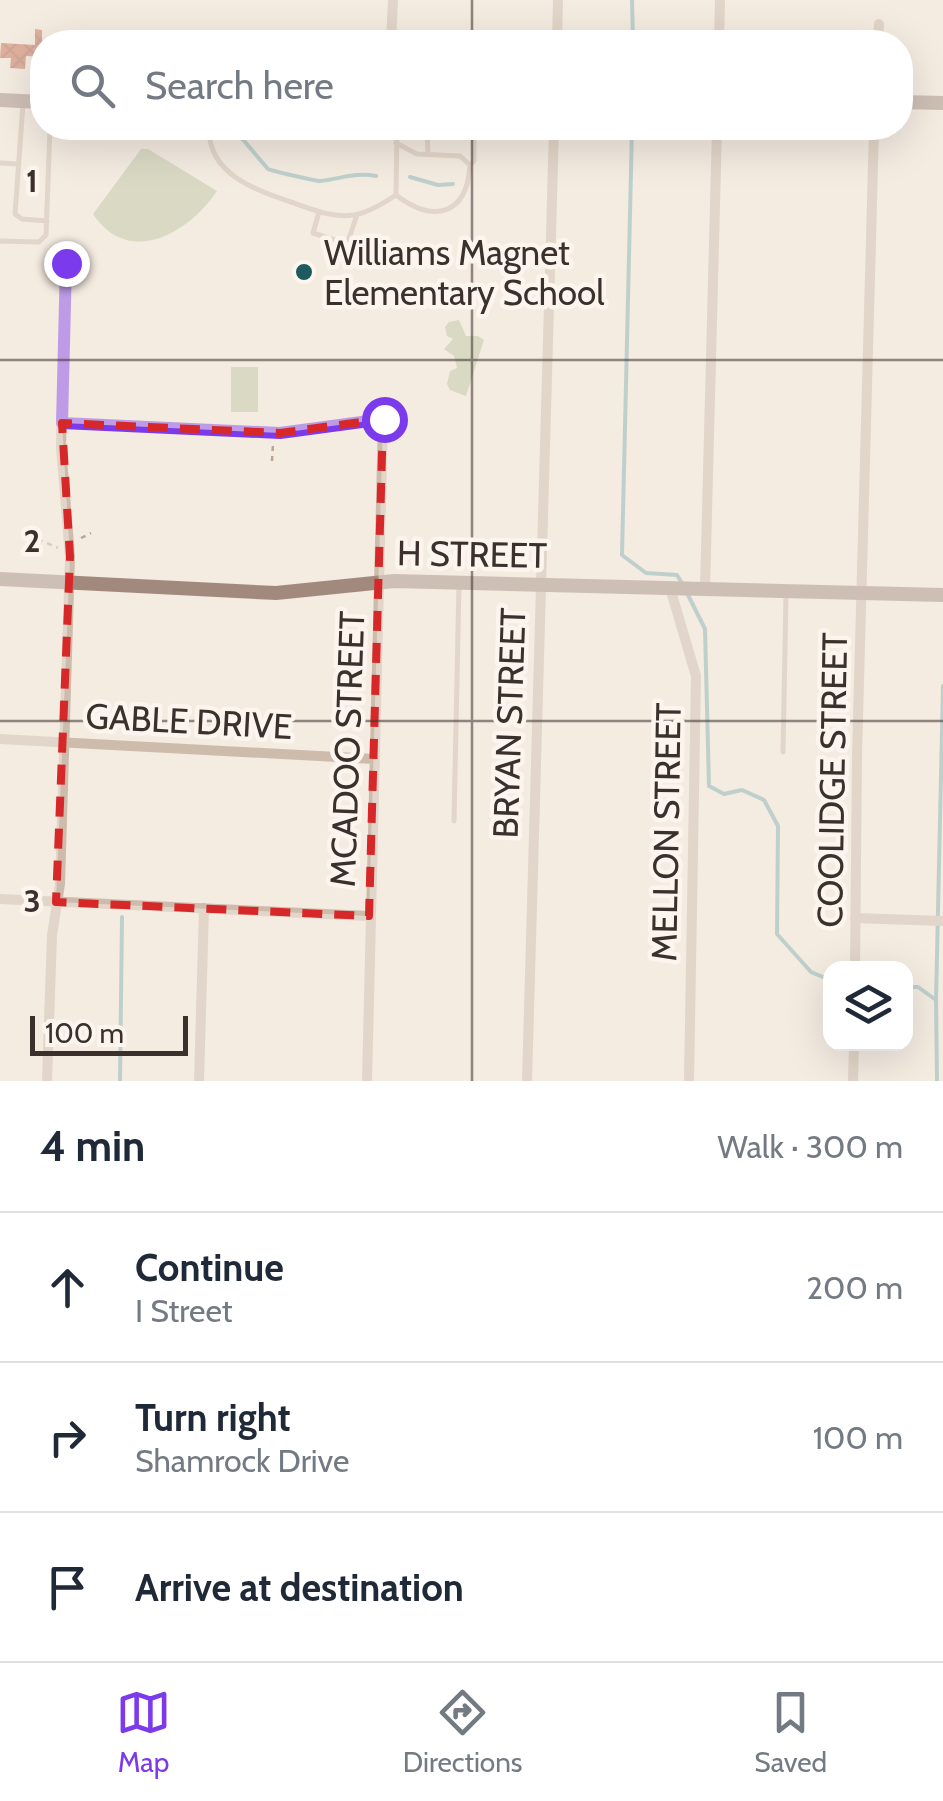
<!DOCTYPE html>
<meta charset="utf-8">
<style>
body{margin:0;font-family:Cabin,sans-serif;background:#f6f6f7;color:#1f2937}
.controls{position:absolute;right:30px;bottom:30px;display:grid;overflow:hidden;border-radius:20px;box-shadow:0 10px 40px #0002}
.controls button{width:90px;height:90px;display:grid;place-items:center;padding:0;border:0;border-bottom:2px solid #e0e1e3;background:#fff;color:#1f2937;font:50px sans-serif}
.scale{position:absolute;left:30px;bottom:25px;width:158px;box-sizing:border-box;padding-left:10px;border:5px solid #3b302b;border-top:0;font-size:28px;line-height:35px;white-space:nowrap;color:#3b302b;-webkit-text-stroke:8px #fbf5ee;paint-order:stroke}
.stop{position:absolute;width:30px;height:30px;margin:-22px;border:8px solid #7c3aed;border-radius:50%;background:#fff}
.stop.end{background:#7c3aed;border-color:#fff;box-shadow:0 2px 10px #0008}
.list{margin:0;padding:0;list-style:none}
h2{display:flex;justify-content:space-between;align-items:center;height:130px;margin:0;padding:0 40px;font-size:42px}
h2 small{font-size:32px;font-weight:400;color:#747a83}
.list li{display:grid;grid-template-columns:65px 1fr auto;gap:30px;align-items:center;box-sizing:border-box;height:150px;padding:0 40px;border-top:2px solid #e0e1e3}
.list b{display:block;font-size:38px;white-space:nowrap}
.list p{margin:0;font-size:32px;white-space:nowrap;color:#747a83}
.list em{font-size:32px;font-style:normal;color:#747a83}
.icon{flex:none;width:55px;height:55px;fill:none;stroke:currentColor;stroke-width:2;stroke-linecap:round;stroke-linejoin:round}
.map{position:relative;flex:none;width:943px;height:1081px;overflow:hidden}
.search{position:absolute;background:#fff;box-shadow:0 10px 40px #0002;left:30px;right:30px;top:30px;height:110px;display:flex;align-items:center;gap:25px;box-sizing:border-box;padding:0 35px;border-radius:40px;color:#747a83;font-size:38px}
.sheet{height:580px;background:#fff}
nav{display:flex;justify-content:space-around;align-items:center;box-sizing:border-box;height:140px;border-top:2px solid #e0e1e3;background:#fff;font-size:28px;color:#747a83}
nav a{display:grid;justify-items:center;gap:5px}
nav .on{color:#7c3aed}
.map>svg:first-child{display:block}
.park{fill:#b8c4a0}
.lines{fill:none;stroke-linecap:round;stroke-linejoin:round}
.stream{stroke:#7fb0b2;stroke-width:4}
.building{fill:url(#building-cross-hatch)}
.path{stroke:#b9a596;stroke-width:2.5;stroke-dasharray:5 5;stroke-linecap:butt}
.lane{stroke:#cdbbac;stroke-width:5}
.street{stroke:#cdbbac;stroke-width:10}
.secondary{stroke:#a18a7d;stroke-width:14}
.route{stroke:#7c3aed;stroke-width:12}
.marked{fill:none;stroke:#d62828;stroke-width:8;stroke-dasharray:20 12;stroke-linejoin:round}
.grid{fill:none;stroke:#3b302b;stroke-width:2.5;stroke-opacity:0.55}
.poi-dot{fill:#1f5a5e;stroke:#fbf5ee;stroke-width:4}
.labels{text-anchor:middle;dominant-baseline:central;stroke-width:9;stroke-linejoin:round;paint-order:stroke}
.poi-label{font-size:35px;fill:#3b302b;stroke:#fbf5ee;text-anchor:start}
.street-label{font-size:35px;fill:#3b302b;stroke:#fbf5ee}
.grid-label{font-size:32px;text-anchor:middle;font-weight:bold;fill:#3b302b;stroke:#fbf5ee;stroke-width:9;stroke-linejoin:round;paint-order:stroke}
</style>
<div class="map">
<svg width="943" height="1081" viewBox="0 0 943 1081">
<defs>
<pattern id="building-cross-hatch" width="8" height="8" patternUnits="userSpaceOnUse" patternTransform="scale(2.5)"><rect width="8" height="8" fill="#c8694b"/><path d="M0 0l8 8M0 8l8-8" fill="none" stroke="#a4573f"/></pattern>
</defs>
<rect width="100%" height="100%" fill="#f4ebe1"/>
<path class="park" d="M141,149H148L217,191C189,233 129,268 93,214Z
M459,320L466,336H478L484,340L466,396L450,390L447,384L450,371L457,368L454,356L444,349L453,339L447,336L445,327L449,322Z
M231,367H258V412H231Z"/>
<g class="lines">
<path class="stream" d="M632,0L633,42
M233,128L268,169C272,171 316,181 320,181C339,179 356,172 376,176
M632,128L622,555L646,573L677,575L683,585
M410,177L438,185L453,184
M687,593L705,629L709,786L724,794L742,790L764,800L778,826L777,934L811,972L830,980
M906,987H918L936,1000L937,1081
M936,1000L943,686
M120,1081L122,917"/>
</g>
<path class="building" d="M35,29L42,30V57L26,56L25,69L10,68L11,58H0L1,43L35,45Z"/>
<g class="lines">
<path class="path" d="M272,461L273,444
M81,538L91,533
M38,539L58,548"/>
<path class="lane" d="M23,104L15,214L22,219L47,221
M209,128C208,174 256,191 294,203C313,210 333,218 354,215C368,213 384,203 396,195
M427,128L428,154
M0,163L19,164
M470,165L474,161V130L472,128
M396,195C434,224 467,215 470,165L460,156L417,154L396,143
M396,195L397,128
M319,212L313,233L347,244L357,215
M0,241L39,242L46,235L50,128
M783,752L786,595
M454,821L459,584"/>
<path class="street" d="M391,42L393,0
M557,42L558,0
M719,42L720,0
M878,42L879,24
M62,423L280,433L383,419L367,1081
M670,588L696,676L689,1081
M705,589L717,128
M0,739L374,759
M0,899L369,916
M855,918L943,921
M855,968L857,755L874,128
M47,1081L52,935L60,884L70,557L61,446L66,263
M199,1081L204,908
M527,1081L554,128
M853,1081L854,1044"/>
<path class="secondary" d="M0,100L42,102
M900,102L943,103
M0,579L276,593L394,581L943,595"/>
</g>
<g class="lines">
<path class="route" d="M66,263L62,423L280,433L384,419"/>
</g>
<path d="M0 0H943V1081H0ZM383,419L369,916L56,902L70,557L62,423L280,433Z" fill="#f4ebe1" fill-opacity=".55" fill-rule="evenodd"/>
<path class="marked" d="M383,419L369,916L56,902L70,557L62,423L280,433Z"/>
<path class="grid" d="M472,0V42M472,128V1081M0,360H943M0,721H943"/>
<circle class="poi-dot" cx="304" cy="272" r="10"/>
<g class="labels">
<g class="poi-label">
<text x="324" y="252">Williams Magnet<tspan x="324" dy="40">Elementary School</tspan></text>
</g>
<g class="street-label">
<text transform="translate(472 554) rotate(1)">H STREET</text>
<text transform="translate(189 721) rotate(3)">GABLE DRIVE</text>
<text transform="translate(509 723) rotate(-88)">BRYAN STREET</text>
<text transform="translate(347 749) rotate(-88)">MCADOO STREET</text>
<text transform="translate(832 780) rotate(-89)">COOLIDGE STREET</text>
<text transform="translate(666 832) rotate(-89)">MELLON STREET</text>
</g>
</g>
<g class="grid-label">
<text x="32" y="192">1</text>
<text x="32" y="552">2</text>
<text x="32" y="912">3</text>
</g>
</svg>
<div class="controls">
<button><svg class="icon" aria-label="layers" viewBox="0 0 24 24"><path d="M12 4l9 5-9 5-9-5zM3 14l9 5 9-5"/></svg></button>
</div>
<div class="scale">100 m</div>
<div class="stop" style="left:384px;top:419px"></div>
<div class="stop end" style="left:66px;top:263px"></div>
<div class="search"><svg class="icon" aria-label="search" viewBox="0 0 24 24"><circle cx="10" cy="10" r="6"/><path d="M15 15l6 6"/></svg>Search here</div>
</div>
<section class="sheet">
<h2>4 min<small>Walk · 300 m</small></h2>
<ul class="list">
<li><svg class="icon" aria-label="ahead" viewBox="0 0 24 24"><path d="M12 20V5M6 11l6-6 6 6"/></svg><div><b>Continue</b><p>I Street</p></div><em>200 m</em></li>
<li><svg class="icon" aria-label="right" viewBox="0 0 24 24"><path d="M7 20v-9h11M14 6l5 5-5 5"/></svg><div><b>Turn right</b><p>Shamrock Drive</p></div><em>100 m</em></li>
<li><svg class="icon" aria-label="arrive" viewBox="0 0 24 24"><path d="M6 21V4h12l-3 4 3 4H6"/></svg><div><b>Arrive at destination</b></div></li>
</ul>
</section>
<nav>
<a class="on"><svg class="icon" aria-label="map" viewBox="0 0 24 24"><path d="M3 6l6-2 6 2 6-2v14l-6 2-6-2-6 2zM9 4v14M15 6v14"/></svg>Map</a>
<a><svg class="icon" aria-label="directions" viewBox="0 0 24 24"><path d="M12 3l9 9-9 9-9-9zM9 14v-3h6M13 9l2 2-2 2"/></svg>Directions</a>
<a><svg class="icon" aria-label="saved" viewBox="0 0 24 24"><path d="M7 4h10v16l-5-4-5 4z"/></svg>Saved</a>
</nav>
